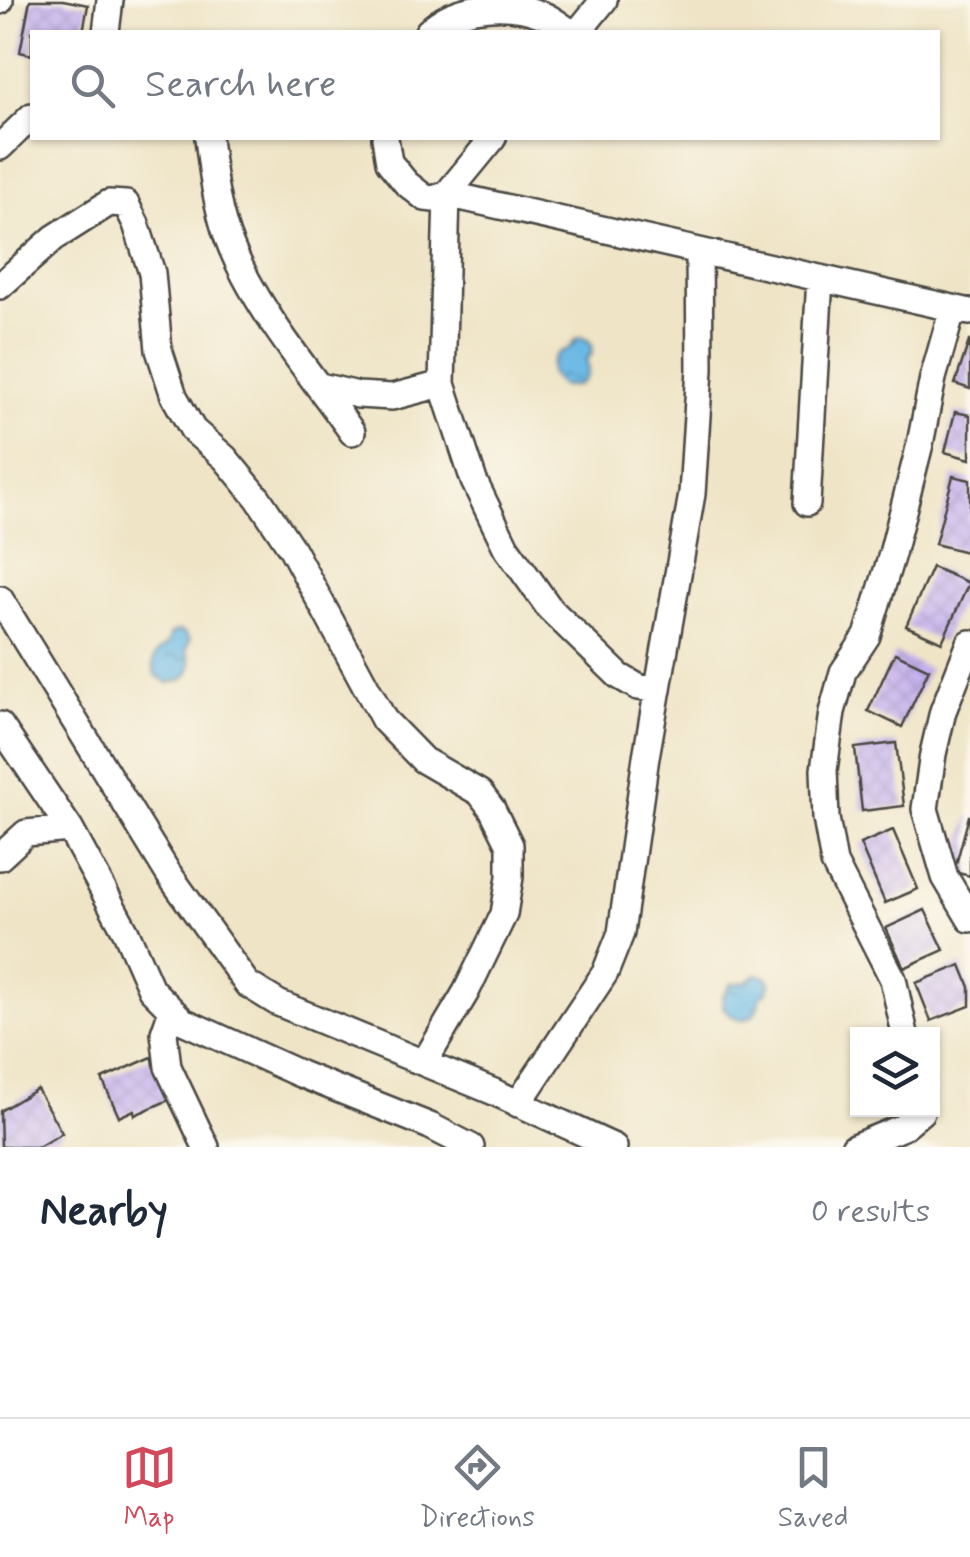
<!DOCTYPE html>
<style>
body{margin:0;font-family:Mynerve,sans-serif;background:#f2f2f3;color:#1f2937}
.controls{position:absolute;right:30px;bottom:30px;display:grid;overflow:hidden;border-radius:0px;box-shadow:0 2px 8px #0004}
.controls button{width:90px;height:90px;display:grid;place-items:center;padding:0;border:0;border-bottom:2px solid #e0e1e3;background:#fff;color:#1f2937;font:50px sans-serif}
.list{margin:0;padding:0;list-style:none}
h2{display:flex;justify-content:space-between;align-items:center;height:130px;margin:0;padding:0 40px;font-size:42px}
h2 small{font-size:32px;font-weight:400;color:#747a83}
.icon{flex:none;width:55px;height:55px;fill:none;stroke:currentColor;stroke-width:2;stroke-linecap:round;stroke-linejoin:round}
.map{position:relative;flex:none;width:970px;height:1147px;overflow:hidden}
.search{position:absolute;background:#fff;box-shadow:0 2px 8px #0004;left:30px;right:30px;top:30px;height:110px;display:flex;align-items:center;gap:25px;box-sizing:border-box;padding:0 35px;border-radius:0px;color:#747a83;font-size:38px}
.sheet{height:270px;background:#fff}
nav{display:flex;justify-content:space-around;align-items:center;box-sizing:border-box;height:140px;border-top:2px solid #e0e1e3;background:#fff;font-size:28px;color:#747a83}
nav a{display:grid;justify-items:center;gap:5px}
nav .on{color:#d1495b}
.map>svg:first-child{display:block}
.water{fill:url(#water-ripples);stroke:#4b7288;stroke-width:2.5}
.building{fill:url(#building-cross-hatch)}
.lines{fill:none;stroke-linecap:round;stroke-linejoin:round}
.minor-casing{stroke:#484742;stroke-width:30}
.minor{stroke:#fff;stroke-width:25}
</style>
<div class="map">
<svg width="970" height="1147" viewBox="0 0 970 1147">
<defs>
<pattern id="water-ripples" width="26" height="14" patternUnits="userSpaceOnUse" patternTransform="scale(2.5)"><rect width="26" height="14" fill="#6bb9e5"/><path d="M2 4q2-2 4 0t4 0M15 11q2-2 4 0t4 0" fill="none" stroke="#5897ba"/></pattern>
<pattern id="building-cross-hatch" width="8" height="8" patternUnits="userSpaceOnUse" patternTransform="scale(2.5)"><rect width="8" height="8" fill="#c5b1ee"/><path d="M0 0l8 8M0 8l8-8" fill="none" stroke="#a998cc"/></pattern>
</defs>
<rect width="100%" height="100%" fill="#fbf7ec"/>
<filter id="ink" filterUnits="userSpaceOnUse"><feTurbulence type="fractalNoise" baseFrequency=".01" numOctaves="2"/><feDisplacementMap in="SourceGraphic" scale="20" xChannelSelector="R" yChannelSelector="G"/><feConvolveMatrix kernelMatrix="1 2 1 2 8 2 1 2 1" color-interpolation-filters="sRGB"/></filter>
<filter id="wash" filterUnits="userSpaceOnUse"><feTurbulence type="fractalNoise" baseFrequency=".0048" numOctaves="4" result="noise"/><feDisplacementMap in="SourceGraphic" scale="40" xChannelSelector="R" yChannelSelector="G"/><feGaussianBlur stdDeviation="2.25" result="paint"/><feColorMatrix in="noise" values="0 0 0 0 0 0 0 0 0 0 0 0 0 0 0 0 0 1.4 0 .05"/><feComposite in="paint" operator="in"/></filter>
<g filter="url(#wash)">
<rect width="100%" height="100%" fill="#efe4c6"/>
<path class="water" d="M581,337L589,341L592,346L591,355L586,359C590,371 587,381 575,386H561L551,375C549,360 556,352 569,349L576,339Z
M179,631L184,633L190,639L186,651C193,662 192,672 182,680L168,683L156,675C150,661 155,652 167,645L171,634Z
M756,974L767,977L770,983L768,991L760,997C759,1022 736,1027 723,1006V996L731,984L747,982Z"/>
<g id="blocks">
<path class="building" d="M30,0H63L88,5L83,32H32V55L20,52Z
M969,341H970V389L955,384Z
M955,412L970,415V459L945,452Z
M953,476L970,480V553L935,544Z
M932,567L969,583L942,642L906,626Z
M895,653L929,669L902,727L868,711Z
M896,743L904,806L862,811L855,748Z
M969,816H970V876L954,872Z
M893,830L918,889L885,903L860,844Z
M925,910L944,950L904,968L886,928Z
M961,965L970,987V1006L931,1021L916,983Z
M152,1057L171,1099L135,1115L134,1110L119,1117L102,1079Z
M37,1089L62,1133L38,1147H1L0,1111Z"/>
</g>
</g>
<g filter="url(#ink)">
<use href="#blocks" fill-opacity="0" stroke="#484742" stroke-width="2.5"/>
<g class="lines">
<g class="minor-casing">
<path id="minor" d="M0,1V0
M106,32L110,0
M428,32C455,4 508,1 543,15C552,18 562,27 570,32
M578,32L604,0
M208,138C212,171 216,204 227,236C252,305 310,373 352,432
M385,138L389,162L406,183L425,198L434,199L447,194L970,312
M493,138L447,194L442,384L474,481L506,547L550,609L619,676L638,687L658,690
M0,147L32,116
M0,286L54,238L109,203L126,204L136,224L152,273L159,350L174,396L193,430L225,458L258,498L292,549L384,720L423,760L480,793L492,809L510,845V877L504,914L466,992L424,1063
M320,386L358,395L392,397L442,384
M807,503L820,278
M0,599L168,873L247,984L278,1003L494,1092L614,1147
M970,643L943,711L933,754L925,809L945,877L970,919
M0,725L70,829L126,932L151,989L183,1021L300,1074L430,1126L471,1147
M0,857L26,833L70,829
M172,1010L164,1033L168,1067L206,1147
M905,1034L893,979L834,863L826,818L824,770L832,712L843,672L867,636L892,554L920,444L933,378L953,308
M518,1104L605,973L621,933L646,757L692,494L700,369L699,251
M854,1147L903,1127L921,1112V1110"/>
</g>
<use href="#minor" class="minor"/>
</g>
</g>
</svg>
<div class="controls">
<button><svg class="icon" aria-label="layers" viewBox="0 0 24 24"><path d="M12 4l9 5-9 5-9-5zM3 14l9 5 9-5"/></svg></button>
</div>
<div class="search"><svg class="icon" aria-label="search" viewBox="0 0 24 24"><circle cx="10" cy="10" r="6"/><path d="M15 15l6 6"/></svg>Search here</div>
</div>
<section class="sheet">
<h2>Nearby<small>0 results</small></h2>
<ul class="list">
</ul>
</section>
<nav>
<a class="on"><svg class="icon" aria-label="map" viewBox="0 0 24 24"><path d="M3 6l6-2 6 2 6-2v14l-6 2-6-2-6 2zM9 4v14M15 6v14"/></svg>Map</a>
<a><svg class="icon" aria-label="directions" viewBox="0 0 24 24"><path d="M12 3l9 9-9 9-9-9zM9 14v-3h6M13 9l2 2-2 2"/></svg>Directions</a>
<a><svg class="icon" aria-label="saved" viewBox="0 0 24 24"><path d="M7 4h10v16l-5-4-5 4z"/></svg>Saved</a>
</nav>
